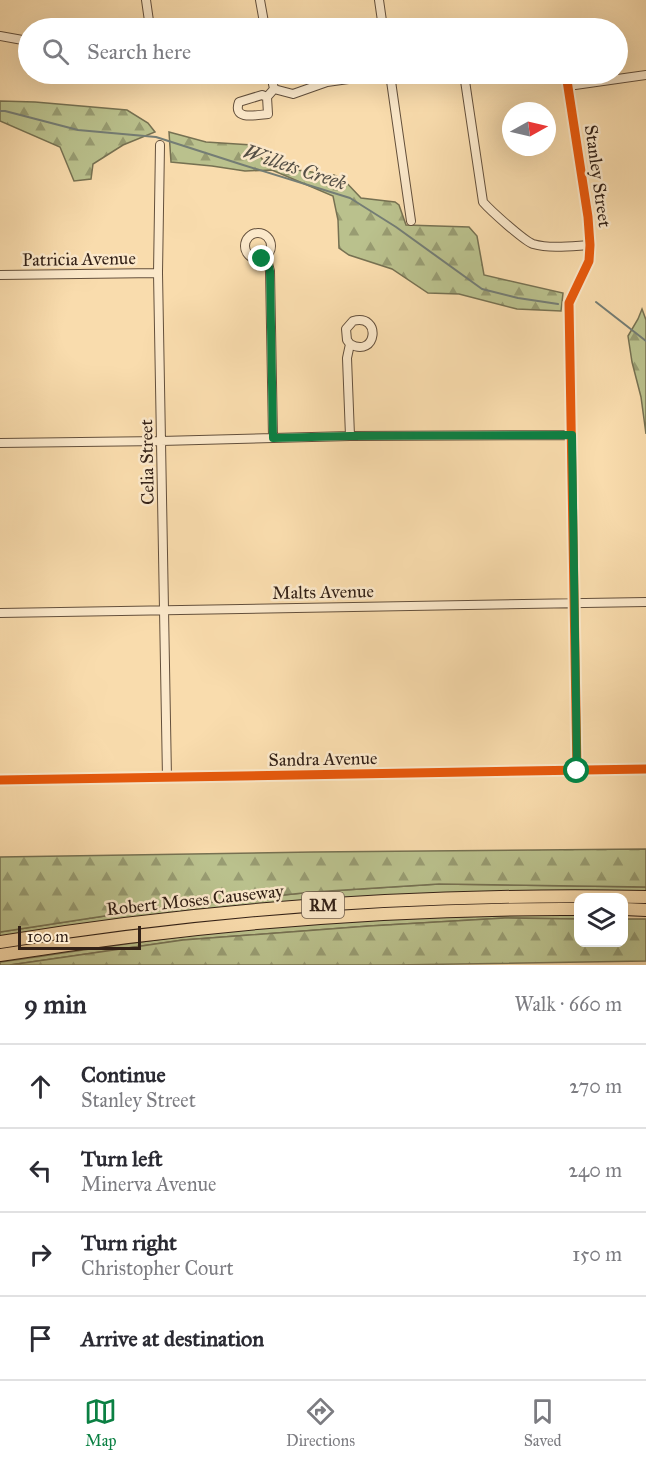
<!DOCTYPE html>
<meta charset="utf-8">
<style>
body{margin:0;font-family:"IM FELL Great Primer",serif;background:#f7f7f7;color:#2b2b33}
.controls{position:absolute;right:18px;bottom:18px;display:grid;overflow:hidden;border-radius:12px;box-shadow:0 6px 24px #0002}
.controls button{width:54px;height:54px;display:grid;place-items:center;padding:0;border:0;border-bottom:2px solid #e1e1e2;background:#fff;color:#2b2b33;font:30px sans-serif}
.compass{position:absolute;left:502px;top:102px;width:54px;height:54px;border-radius:50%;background:#fff;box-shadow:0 6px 24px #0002;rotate:82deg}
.scale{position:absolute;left:18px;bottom:15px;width:123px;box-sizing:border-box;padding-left:6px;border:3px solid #332117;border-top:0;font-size:16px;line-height:21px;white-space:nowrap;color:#332117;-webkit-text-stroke:4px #fbe8ca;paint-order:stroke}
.stop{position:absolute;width:18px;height:18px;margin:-14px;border:4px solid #0b8043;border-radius:50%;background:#fff}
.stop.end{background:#0b8043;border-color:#fff;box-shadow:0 2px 6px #0008}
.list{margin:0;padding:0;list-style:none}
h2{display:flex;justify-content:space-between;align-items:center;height:78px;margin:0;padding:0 24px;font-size:26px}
h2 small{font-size:20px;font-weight:400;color:#7c7c81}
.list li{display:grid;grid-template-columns:39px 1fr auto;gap:18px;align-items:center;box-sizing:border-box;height:84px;padding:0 24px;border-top:2px solid #e1e1e2}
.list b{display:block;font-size:22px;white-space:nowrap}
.list p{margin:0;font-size:20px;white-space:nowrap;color:#7c7c81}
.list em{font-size:20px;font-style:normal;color:#7c7c81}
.icon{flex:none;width:33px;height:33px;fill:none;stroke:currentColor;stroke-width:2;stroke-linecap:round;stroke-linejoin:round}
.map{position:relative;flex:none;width:646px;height:965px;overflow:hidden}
.search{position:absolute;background:#fff;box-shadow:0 6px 24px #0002;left:18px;right:18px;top:18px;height:66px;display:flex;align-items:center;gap:15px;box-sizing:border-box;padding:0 21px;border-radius:33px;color:#7c7c81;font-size:22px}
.sheet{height:414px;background:#fff}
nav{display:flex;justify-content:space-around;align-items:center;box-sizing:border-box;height:84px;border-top:2px solid #e1e1e2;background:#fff;font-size:16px;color:#7c7c81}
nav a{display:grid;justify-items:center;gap:3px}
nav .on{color:#0b8043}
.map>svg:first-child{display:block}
.green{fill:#bac18d;stroke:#767152;stroke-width:1.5}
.forest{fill:url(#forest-firs);stroke:#767152;stroke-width:1.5}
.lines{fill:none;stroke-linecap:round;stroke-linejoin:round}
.stream{stroke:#747d75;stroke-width:2}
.minor-casing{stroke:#64503c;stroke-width:10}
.highway-casing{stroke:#332117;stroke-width:14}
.minor{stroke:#fbe8ca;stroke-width:8}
.highway{stroke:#f9dcad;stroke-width:12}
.cycleway-casing{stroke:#fbe8ca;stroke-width:13}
.cycleway{stroke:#e8590c;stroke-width:9}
.route{stroke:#0b8043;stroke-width:8}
.labels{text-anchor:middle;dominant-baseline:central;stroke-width:5;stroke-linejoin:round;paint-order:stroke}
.shield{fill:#fbe8ca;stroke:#6f5d4d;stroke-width:1.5}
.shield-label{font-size:16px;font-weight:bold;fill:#332117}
.street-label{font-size:18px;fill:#332117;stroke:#fbe8ca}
.water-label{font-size:20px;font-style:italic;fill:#544f46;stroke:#fbe8ca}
</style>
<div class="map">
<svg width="646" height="965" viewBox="0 0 646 965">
<defs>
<pattern id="forest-firs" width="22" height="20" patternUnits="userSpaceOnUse" patternTransform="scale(1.5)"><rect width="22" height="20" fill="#bac18d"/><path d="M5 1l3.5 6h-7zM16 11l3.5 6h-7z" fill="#989c72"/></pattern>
</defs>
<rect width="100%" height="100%" fill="#f9dcad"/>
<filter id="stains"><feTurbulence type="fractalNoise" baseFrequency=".00333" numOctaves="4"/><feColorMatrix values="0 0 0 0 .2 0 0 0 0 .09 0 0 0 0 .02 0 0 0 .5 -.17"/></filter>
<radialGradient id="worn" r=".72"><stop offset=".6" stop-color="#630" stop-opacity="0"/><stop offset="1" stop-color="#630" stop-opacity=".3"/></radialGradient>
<path class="green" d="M439,884L646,887V893H477L0,937V932L157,908L313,892Z
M539,915H578V919L505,918L369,926L183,940L10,965H0V962C84,950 168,937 253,928C348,919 444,916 539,915Z"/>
<path class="forest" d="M0,101L35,102L127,110L148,123L155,132L123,145L93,164L91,179L74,181L60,147L0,121Z
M169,132L206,142L252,145L262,159L297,170L334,175L343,179L361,198L395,202L399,205L406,225L469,227L477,236L484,275L563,293L561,311L517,309L459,294L428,293L392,269L349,255L339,248L338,220L333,196L272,170L245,171L212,166L171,162Z
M642,309L646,320V434L641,397L632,362L628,336L638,319Z
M646,849V887L439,884L313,892L157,908L0,932V857L313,852Z
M505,918L578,919V942H624V919H646V961L394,965H10L183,940L369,926Z"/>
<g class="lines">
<path class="stream" d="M0,111H5L78,130L156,137L240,164L350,198L396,227L482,289L518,298L558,304
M596,302L646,341"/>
<g class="minor-casing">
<path id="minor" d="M146,0L150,28
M260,0L265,28
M379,0L383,28
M0,36L28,41
M271,74L274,89
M390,74L411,221
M464,74L483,202C490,210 524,241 533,244C551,249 572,246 590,245
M566,74L588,217L590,245L589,261L569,303L577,771
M568,86L646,75
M267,97L262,95L239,102C232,121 257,115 268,114L267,97L274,89L293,94L327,82L384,74
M160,145L158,273L167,778
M245 246a13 13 0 1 1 26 0a13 13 0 1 1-26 0Z
M266,256L270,271L273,438
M0,275L158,273
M350,436L347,358L350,344L347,340L346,329L353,321C382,313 377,359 350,344
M0,443L161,441L350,436L572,435
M0,613L646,602
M0,780L646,769"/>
</g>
<g class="highway-casing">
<path id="highway" d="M624,909L646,910
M0,942C213,907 430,893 646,897
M0,955C191,925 385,908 578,909"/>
</g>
<use href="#minor" class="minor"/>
<use href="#highway" class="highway"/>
<g class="cycleway-casing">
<path id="cycleway" d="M566,74L588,217L590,245L589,261L569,303L577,771
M0,780L646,769"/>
</g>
<use href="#cycleway" class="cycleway"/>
</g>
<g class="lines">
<path class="route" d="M262,259L266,256L270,271L273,438L350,436L572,435L577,771"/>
</g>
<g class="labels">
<rect class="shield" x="302" y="892" width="42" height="26" rx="4.5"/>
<g class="shield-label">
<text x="323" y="905">RM</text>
</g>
<g class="street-label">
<text transform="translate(598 176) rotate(82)">Stanley Street</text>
<text transform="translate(79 259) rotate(-1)">Patricia Avenue</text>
<text transform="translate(147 462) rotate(-91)">Celia Street</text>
<text transform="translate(323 592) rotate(-1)">Malts Avenue</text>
<text transform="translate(323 759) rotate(-1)">Sandra Avenue</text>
<text transform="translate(195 900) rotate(-6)">Robert Moses Causeway</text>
</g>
<g class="water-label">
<text transform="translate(295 167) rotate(18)">Willets Creek</text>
</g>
</g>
<rect width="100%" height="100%" filter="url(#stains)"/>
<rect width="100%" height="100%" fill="url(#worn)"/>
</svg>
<div class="controls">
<button><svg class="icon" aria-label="layers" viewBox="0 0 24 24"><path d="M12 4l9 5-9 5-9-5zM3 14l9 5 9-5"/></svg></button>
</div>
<svg class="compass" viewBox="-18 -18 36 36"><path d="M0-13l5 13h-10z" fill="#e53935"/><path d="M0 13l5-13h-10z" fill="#7c7c81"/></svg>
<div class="scale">100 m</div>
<div class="stop" style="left:577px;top:771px"></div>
<div class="stop end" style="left:262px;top:259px"></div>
<div class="search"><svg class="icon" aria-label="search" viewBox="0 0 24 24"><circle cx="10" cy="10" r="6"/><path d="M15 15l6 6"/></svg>Search here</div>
</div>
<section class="sheet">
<h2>9 min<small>Walk · 660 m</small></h2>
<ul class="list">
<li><svg class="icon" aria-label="ahead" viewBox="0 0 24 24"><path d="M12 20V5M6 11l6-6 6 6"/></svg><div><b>Continue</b><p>Stanley Street</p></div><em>270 m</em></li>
<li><svg class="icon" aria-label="left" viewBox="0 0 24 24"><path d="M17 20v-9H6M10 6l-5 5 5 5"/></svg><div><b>Turn left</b><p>Minerva Avenue</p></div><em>240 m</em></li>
<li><svg class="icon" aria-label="right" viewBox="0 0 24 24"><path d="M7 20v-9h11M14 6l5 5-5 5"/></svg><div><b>Turn right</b><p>Christopher Court</p></div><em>150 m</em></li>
<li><svg class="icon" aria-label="arrive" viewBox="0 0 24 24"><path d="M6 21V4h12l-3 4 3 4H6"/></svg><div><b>Arrive at destination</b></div></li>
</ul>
</section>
<nav>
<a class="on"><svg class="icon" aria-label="map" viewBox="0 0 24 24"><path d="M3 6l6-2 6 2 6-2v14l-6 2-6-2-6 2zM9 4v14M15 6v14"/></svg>Map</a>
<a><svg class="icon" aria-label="directions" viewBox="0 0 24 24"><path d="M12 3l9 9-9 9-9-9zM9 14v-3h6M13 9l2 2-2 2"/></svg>Directions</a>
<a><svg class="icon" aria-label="saved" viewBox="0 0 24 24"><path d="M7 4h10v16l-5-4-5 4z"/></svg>Saved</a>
</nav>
